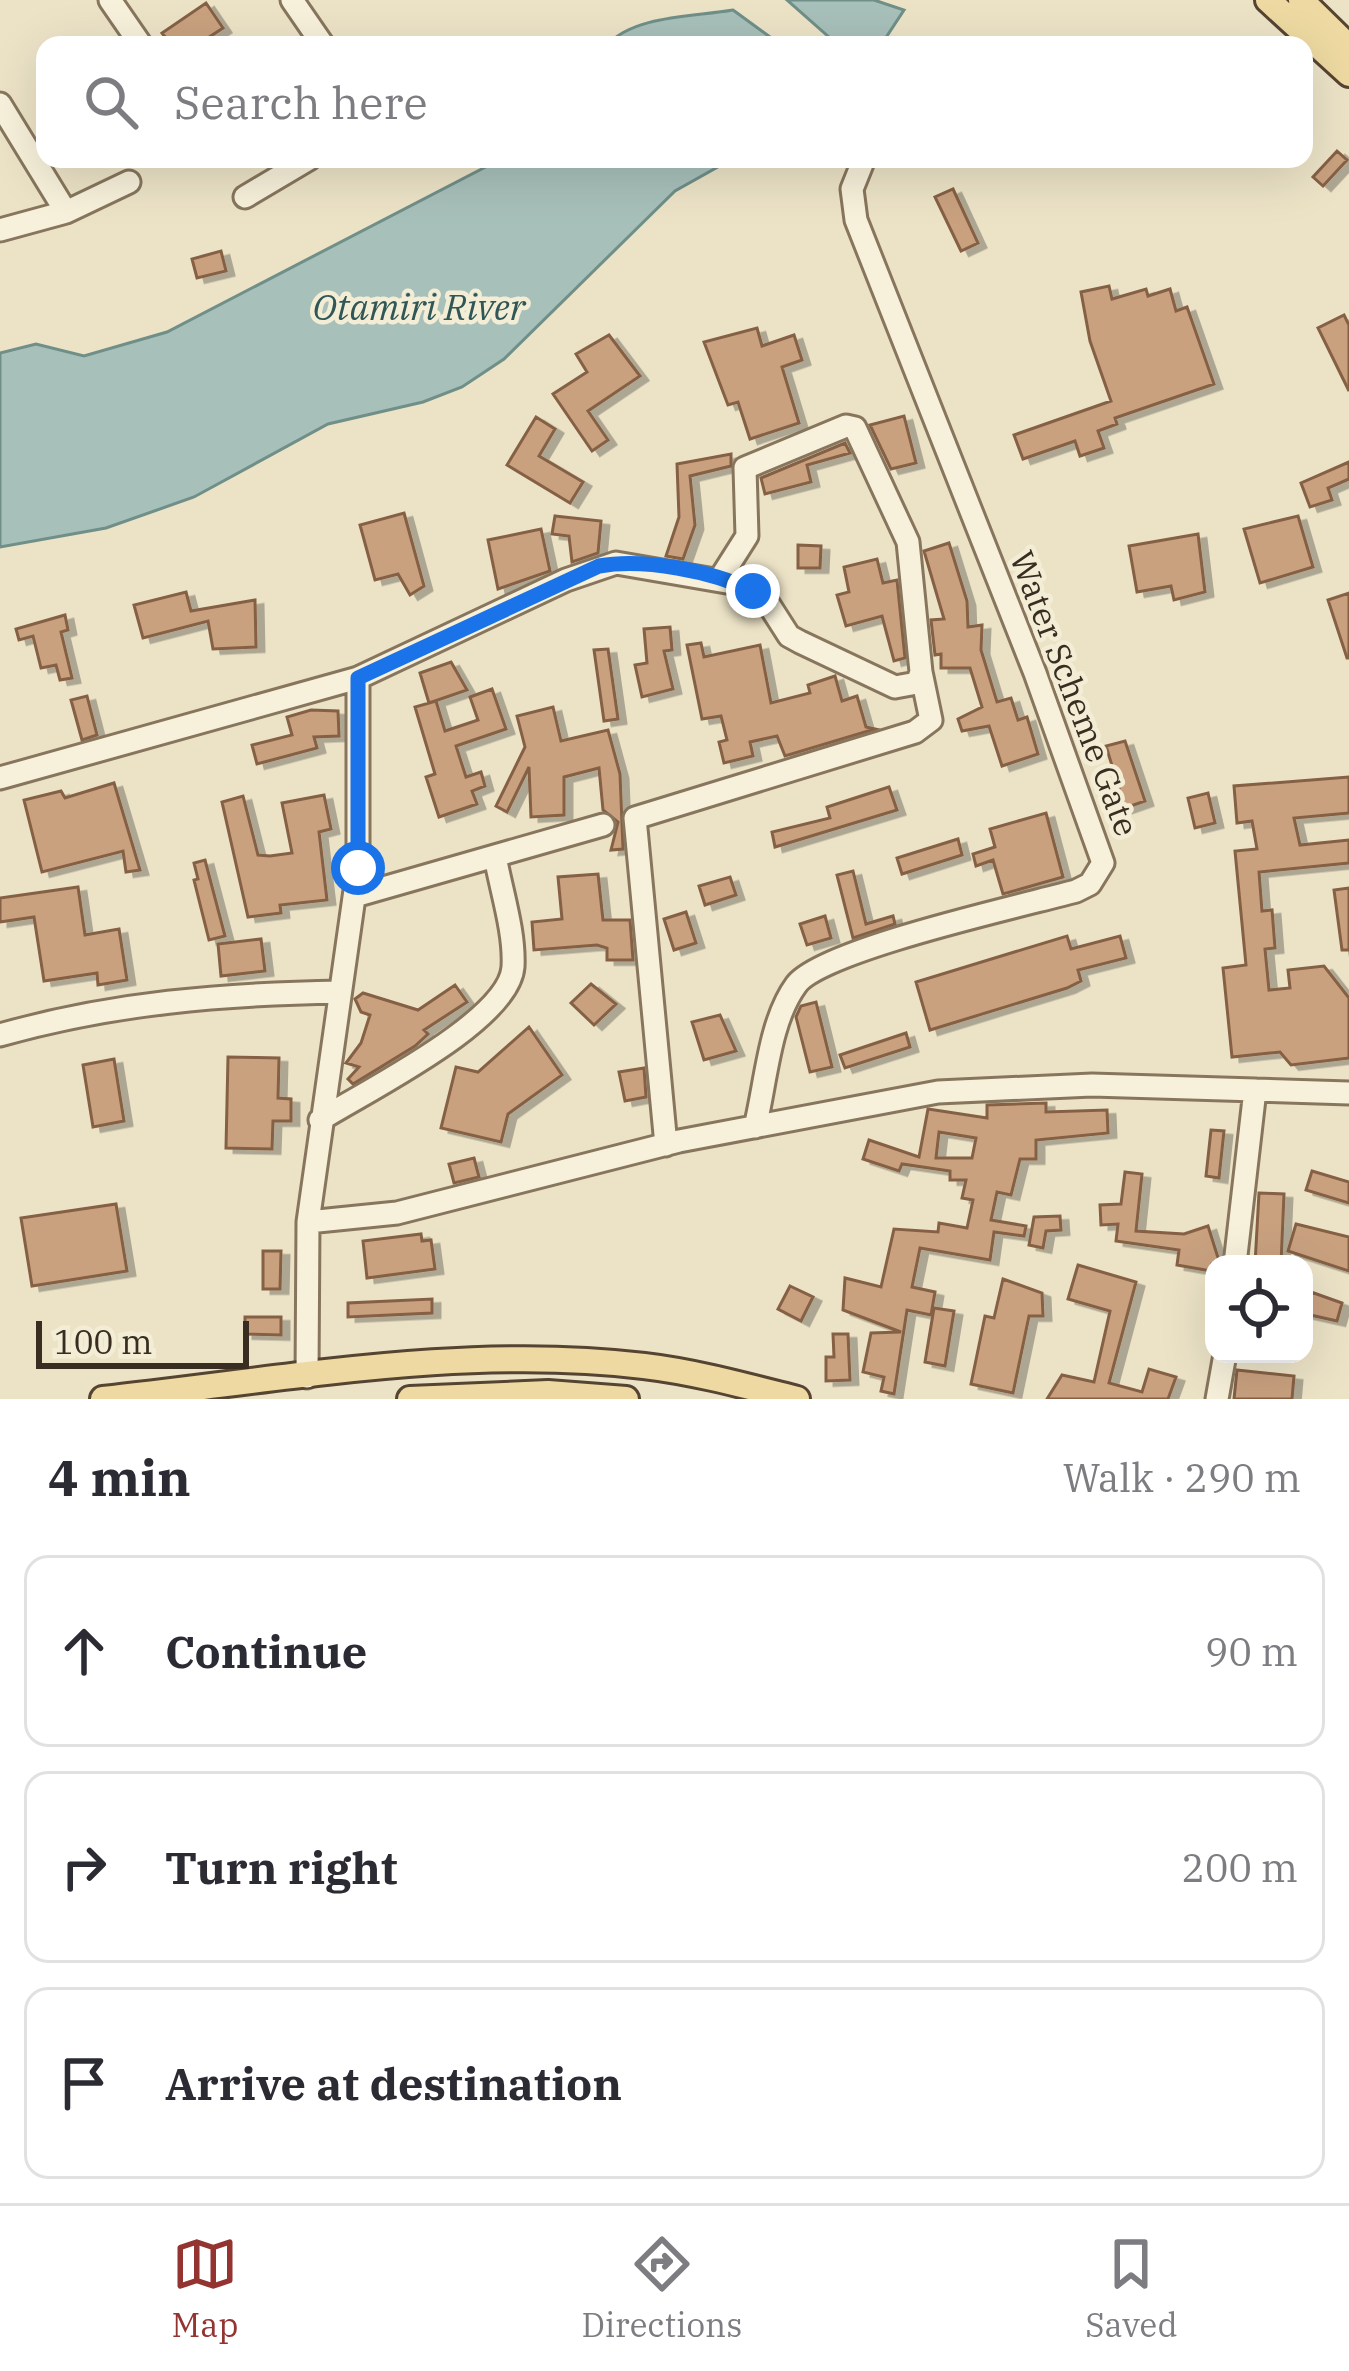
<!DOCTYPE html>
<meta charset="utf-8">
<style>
body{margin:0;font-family:"IBM Plex Serif",serif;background:#f7f7f7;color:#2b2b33}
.controls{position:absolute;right:36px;bottom:36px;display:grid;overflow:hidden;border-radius:24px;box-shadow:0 12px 48px #0002}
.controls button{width:108px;height:108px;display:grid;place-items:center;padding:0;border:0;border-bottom:3px solid #e1e1e2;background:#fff;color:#2b2b33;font:60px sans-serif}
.scale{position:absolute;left:36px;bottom:30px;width:213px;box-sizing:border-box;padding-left:12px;border:6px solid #382d20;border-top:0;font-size:33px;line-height:42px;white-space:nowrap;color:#382d20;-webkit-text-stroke:9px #f4edd6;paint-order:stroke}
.stop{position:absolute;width:36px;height:36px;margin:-27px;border:9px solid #1a73e8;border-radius:50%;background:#fff}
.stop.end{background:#1a73e8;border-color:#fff;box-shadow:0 3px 12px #0008}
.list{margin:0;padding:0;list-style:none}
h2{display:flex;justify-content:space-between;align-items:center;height:156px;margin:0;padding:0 48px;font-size:51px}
h2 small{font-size:39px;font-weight:400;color:#7c7c81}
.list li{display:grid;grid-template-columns:78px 1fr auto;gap:36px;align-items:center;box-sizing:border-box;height:192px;margin:0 24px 24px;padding:0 24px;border:3px solid #e1e1e2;border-radius:24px}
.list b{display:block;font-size:45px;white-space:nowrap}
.list em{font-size:39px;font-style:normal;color:#7c7c81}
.icon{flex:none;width:66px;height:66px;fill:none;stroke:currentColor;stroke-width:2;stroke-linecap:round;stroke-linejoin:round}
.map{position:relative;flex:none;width:1349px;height:1399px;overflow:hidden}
.search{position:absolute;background:#fff;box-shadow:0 12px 48px #0002;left:36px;right:36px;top:36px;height:132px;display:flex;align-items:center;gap:30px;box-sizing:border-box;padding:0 42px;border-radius:24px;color:#7c7c81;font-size:45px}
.sheet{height:804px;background:#fff}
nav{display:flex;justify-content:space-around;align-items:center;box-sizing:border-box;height:168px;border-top:3px solid #e1e1e2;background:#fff;font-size:33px;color:#7c7c81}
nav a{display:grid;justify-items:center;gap:6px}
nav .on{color:#933430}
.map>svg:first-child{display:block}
.water{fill:#a8c0ba;stroke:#6f8f88;stroke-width:3}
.building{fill:#c9a17f;stroke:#856144;stroke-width:3;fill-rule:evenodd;filter:url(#shadow)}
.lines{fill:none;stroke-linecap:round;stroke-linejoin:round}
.minor-casing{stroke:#87765d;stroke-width:27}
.major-casing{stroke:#554431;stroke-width:30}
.minor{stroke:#f7f0da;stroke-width:21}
.major{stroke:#edd9a1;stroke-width:24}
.route{stroke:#1a73e8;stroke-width:15}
.labels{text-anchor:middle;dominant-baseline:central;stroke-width:9;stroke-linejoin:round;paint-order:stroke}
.street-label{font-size:33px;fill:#382d20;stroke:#f4edd6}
.water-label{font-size:36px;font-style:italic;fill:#305757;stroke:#f4edd6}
</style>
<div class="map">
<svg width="1349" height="1399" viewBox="0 0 1349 1399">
<defs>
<filter id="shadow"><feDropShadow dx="8" dy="4.5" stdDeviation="0" flood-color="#0004"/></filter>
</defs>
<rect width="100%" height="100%" fill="#ece3c7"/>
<path class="water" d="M787,0H874L904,10L881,45H838Z
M733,10L781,45H607C635,15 693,17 733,10Z
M501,159H732L675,191L504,359L462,387L423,402L328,424L194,497L106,528L0,547V353L36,344L84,356L167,332Z"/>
<path class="building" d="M206,3L223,28L197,45H171L162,33Z
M1337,151L1347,160L1323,186L1313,177Z
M953,189L978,243L961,251L935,197Z
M221,251L226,271L197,278L192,259Z
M1109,286L1112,299L1146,289L1148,296L1170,289L1176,311L1187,307L1214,384L1115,418L1117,424L1098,431L1104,448L1080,456L1075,441L1023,459L1014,435L1111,401L1090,341L1081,292Z
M1344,315L1349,325V391L1318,328Z
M757,328L762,346L794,335L802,360L782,367L799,423L750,439L738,402L728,405L704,342Z
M609,335L640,376L588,411L608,440L592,451L553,394L587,372L576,354Z
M904,416L916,463L891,469L870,425Z
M536,417L555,429L539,456L583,482L570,503L507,465Z
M845,443L850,453L807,465L811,482L765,494L761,478Z
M731,454V466L690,476L695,525L683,559L666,556L679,517L677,464Z
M1349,462V479L1328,488L1332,500L1310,507L1301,483Z
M404,513L424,586L410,595L398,574L375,580L360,525Z
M555,516L601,521L598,553L572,562L569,536L552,534Z
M1298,516L1313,567L1260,583L1244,529Z
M541,529L550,571L498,589L488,540Z
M1198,534L1205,592L1174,600L1171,586L1137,592L1129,546Z
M949,543L967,601L968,627L982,625L981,650L997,702L1011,698L1018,720L1027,717L1038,754L1002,766L989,726L962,731L958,719L982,707L970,668H941V654L935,655L931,620L944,619L924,551Z
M798,545L821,546L820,568H798Z
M877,559L883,583L897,580L905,658L894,661L882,616L846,626L837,595L849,592L844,567Z
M186,592L191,611L255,600L256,647L213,649L208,621L143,638L134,605Z
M1349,593V658H1347L1328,600Z
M65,615L68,630L61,632L72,678L60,680L56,665L41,668L33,636L19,640L16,629Z
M670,627L672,650L664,651L673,689L642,697L635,665L647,663L644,629Z
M701,643L704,657L760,645L771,703L810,693L808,685L835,676L842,701L857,696L866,727L875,729L785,756L777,736L750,742L753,756L724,763L719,742L727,740L721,716L702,719L687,645Z
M608,649L618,719L604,721L594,650Z
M451,662L467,690L429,703L420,673Z
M492,689L506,729L456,746L466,777L481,772L485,786L472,791L477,804L439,817L426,777L435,774L415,707L436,701L445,731L478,720L470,697Z
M87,696L97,735L82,740L71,700Z
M553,707L561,741L608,730L620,774L623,849L611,850L618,822L603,810L599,768L564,777V815L531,817L529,767L507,812L496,806L525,747L517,716Z
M311,710L338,711L339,736L314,737L317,748L257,764L252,745L292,735L287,717Z
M1125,741L1145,801L1125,808L1106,746Z
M1349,777V813L1294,818L1300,845L1349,840V863L1259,872L1262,911L1272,910L1275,948L1265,949L1269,990L1290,988L1288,970L1324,966L1349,998V1058L1291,1065L1280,1052L1232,1057L1223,968L1246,965L1235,851L1257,849L1252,821L1237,823L1234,786Z
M114,783L140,870L126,872L123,851L42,872L24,800L61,791L65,798Z
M889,787L897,810L775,847L772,832L830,818L827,807Z
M1208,793L1215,823L1195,828L1188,798Z
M324,795L331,829L319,832L327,900L280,905L281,913L248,917L222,802L243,796L258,855L270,856L292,853L282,803Z
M1046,813L1063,877L1003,894L993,860L976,866L973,854L995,847L990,829Z
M958,839L962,855L902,874L897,858Z
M205,860L225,936L209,940L194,880L198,879L194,863Z
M853,871L866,924L893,916L895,924L853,938L837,875Z
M598,874L603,920H630L633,960H607V948L597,945L534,950L532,922L562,919L558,877Z
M730,877L736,895L705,905L699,886Z
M78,887L85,935L119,929L127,980L98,985L97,973L44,981L34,917L0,922V898Z
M1349,888V950H1342L1334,890Z
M686,912L696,943L674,950L664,919Z
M825,916L831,938L807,945L800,924Z
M1067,936L1071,949L1120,936L1126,958L1078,970L1081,981L1067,988L930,1030L916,982Z
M261,939L265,971L221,976L218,944Z
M591,984L616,1004L594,1025L571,1003Z
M455,985L467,1002L424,1030L428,1034L415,1046L353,1084L348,1079L359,1067L346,1063L361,1043L370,1015L361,1012L355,999L363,993L418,1010Z
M816,1002L832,1067L810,1072L796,1017L801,1006Z
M720,1015L736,1051L704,1060L692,1022Z
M529,1027L562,1075L508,1114L501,1142L441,1128L456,1067L478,1072Z
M906,1033L910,1047L845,1068L840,1055Z
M228,1057L279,1058L278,1098L291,1099V1121H273L272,1149L226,1148Z
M114,1059L124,1121L93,1127L83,1065Z
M644,1068L646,1097L625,1101L619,1072Z
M1046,1103V1112L1107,1110L1108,1133L1036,1140V1159H1020L1011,1195L997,1192L991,1220L1026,1226L1024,1236L994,1232L990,1260L920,1248L912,1287L935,1292L931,1315L907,1310L894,1394L881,1391L884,1377L863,1372L871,1333L901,1332L843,1310L845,1278L881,1287L894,1229L938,1232L939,1223L967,1228L973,1200L962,1198L966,1180H950V1171L902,1164L899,1171L863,1159L869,1140L919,1157L928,1109L987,1118V1105ZM939,1132L976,1138L972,1158H936Z
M1211,1130L1224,1131L1219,1178L1206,1176Z
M474,1158L479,1177L454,1183L449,1164Z
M1312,1171L1349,1182V1203L1306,1190Z
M1125,1172L1142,1174L1136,1231L1184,1234L1208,1226L1220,1264H1212L1211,1271L1177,1265L1179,1250L1116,1241L1118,1224L1101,1225L1100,1205L1121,1204Z
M1259,1193L1284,1194L1281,1264H1255Z
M116,1204L127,1271L32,1286L21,1218Z
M1060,1216L1061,1230L1046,1231L1043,1248L1029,1245L1034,1217Z
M1296,1224L1349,1237V1271L1288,1251Z
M421,1234L422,1241L431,1240L435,1269L367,1278L363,1241Z
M263,1251H281L280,1289H263Z
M1078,1265L1136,1282L1109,1383L1142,1392L1149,1369L1176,1377L1168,1399H1047L1062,1375L1094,1382L1110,1311L1068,1299Z
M1003,1279L1042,1293L1043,1316H1029L1013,1393L971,1384L985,1316L994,1318Z
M790,1286L813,1297L801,1321L778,1309Z
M1311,1292L1342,1303L1337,1321L1306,1314Z
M432,1299V1313L348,1317V1303Z
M934,1308L954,1311L945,1366L925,1362Z
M245,1317H281V1335L245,1334Z
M833,1334H848L850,1380L826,1381V1357H834Z
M1237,1370L1294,1376L1292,1399H1234Z"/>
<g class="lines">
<g class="minor-casing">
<path id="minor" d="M110,0L141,45
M292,0L323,45
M0,104L66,212
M245,197L309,159
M0,230L66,212L129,182
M0,778L358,678L566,580L616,563L738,584L764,597L789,636L800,642L895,687L917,683L921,672L908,542L855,428L846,426L745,468L747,536L721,577
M355,896L603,825
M0,1035C113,1003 223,994 340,992
M320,1120C366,1091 509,1021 513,967C515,932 501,890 495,856
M755,1127C766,1083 769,1022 796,985C820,950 1025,905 1076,891L1090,884L1103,863L1035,673L856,220L852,189L864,159
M666,1145L635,818L915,732L931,720L921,672
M308,1222L397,1213L679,1141L938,1092L1092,1085L1349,1093
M1235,1264L1255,1090
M307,1377L308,1222L358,869V678
M1217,1399L1225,1354"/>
</g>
<g class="major-casing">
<path id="major" d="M1268,0L1349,74
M1301,0L1349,47
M103,1399C280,1380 466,1344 644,1366C695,1372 746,1386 797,1399
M410,1399L548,1393L626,1399"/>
</g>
<use href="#minor" class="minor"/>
<use href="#major" class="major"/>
</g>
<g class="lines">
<path class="route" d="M358,868V678L599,566C644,558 712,571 753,591"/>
</g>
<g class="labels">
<g class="street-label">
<text transform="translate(1075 693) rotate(69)">Water Scheme Gate</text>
</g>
<g class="water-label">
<text x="419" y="306">Otamiri River</text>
</g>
</g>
</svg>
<div class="controls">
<button><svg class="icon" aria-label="locate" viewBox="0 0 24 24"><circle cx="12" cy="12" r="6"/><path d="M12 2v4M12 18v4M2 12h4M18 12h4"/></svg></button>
</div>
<div class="scale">100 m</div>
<div class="stop" style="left:358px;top:868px"></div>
<div class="stop end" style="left:753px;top:591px"></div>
<div class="search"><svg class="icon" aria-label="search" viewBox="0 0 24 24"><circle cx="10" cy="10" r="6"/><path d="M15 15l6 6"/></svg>Search here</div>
</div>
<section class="sheet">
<h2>4 min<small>Walk · 290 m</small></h2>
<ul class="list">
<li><svg class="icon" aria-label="ahead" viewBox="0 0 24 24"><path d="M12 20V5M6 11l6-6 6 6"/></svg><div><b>Continue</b></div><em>90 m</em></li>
<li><svg class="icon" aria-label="right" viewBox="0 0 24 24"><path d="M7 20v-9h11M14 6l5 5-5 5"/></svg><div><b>Turn right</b></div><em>200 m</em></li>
<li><svg class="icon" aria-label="arrive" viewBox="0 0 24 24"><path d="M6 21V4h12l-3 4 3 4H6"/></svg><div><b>Arrive at destination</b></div></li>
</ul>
</section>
<nav>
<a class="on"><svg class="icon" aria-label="map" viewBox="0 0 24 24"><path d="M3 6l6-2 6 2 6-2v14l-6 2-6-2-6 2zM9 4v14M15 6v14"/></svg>Map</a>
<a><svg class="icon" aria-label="directions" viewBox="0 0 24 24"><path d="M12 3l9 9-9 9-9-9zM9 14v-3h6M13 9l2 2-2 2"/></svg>Directions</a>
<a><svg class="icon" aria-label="saved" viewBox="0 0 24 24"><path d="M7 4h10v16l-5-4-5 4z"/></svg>Saved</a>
</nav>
